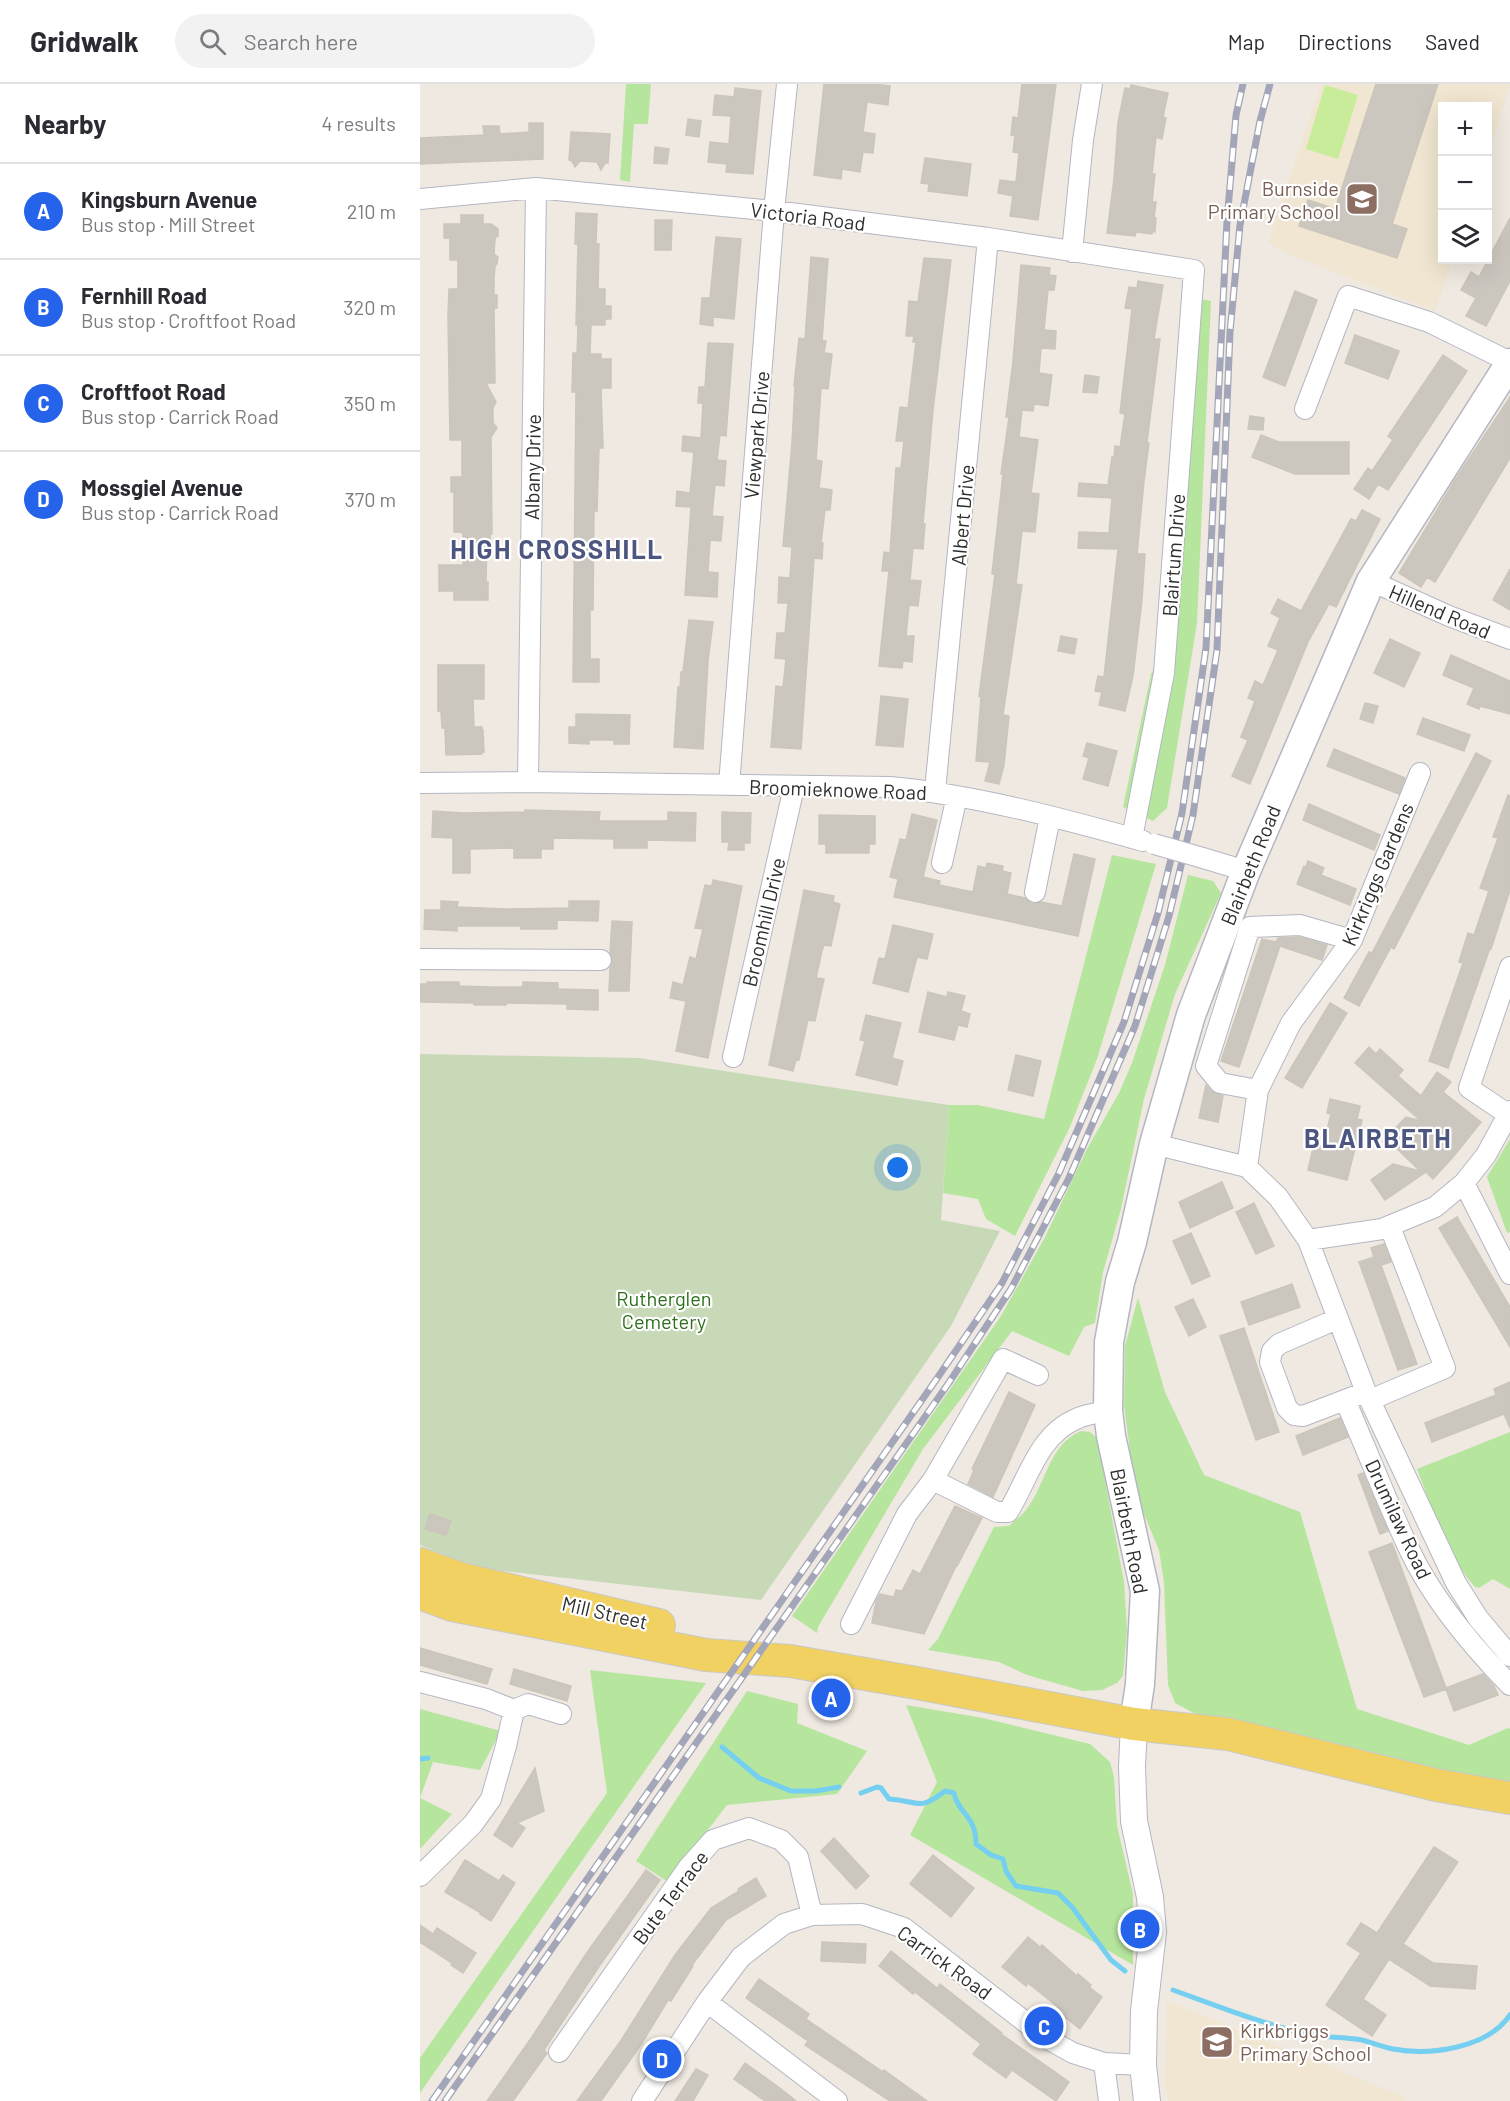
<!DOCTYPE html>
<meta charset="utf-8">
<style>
body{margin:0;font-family:Barlow,sans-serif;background:#f2f2f3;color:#2b2b33}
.controls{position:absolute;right:18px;top:18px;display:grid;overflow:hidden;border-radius:0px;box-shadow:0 6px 24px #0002}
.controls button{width:54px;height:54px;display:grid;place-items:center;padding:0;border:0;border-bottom:2px solid #e1e1e2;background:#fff;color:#2b2b33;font:30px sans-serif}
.you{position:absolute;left:478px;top:1084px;width:21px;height:21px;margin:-15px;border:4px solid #fff;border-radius:50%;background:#1a73e8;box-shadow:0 0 0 9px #1a73e833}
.badge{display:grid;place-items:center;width:39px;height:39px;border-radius:50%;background:#2563eb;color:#fff;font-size:20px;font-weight:700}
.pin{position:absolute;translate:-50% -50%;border:3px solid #fff;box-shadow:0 2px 6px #0006}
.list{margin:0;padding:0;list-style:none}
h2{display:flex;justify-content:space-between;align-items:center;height:78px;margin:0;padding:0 24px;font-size:26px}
h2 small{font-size:20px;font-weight:400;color:#7c7c81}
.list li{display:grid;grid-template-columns:39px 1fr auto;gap:18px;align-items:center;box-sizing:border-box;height:96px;padding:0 24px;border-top:2px solid #e1e1e2}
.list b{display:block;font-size:22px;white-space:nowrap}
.list p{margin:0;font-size:20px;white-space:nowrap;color:#7c7c81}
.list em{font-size:20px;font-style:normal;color:#7c7c81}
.icon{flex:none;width:33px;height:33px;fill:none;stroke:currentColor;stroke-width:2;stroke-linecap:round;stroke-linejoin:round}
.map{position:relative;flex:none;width:1090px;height:2017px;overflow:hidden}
header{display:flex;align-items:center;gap:36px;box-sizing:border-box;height:84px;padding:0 30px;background:#fff;border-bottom:2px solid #e1e1e2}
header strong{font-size:28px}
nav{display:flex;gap:33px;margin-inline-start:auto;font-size:21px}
.search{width:420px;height:54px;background:#f2f2f3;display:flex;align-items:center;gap:15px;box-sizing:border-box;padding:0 21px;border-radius:33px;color:#7c7c81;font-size:22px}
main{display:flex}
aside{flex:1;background:#fff}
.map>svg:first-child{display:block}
.education{fill:#f0e6d1}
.green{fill:#b6e59e}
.cemetery{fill:#c8d9b8}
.pitch{fill:#c9ec9a}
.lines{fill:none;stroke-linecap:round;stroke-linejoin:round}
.stream{stroke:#75cff0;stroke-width:5}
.building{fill:#cbc7bf;stroke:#cbc5ba;stroke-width:1.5}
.minor-casing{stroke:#b4b7c1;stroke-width:22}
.tertiary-casing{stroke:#b4b7c1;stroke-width:28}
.secondary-casing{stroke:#b4b7c1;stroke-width:31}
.primary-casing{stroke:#c9c9c9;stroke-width:34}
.minor{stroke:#fff;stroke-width:20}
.tertiary{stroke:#fff;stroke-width:26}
.secondary{stroke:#fff;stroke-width:28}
.primary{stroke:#f2d163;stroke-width:32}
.rail-casing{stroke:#a3a6b8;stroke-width:7}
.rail{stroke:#fff;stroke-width:4.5;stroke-dasharray:14;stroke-linecap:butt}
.minor-bridge-casing{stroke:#b4b7c1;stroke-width:22;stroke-linecap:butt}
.minor-bridge{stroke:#fff;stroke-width:20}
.labels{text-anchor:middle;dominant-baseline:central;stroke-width:4.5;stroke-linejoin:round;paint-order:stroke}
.education-label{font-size:20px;fill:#785e54;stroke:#fff;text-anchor:end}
.street-label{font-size:20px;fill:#2e2e2e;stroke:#fff}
.park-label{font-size:20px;fill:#2c6e1b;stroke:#fff}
.district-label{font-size:26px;font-weight:bold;letter-spacing:1.5px;fill:#4d5680;stroke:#fff}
</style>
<header>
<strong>Gridwalk</strong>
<div class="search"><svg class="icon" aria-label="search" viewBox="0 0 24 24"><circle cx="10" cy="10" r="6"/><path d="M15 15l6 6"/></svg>Search here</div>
<nav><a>Map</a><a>Directions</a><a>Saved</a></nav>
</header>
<main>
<aside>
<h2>Nearby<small>4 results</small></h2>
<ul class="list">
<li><span class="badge">A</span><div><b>Kingsburn Avenue</b><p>Bus stop · Mill Street</p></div><em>210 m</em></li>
<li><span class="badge">B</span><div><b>Fernhill Road</b><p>Bus stop · Croftfoot Road</p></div><em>320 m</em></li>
<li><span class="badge">C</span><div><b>Croftfoot Road</b><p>Bus stop · Carrick Road</p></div><em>350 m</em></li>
<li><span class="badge">D</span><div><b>Mossgiel Avenue</b><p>Bus stop · Carrick Road</p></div><em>370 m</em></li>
</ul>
</aside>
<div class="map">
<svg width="1090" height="2017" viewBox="0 0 1090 2017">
<rect width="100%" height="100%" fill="#efe9e1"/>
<path class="education" d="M901,0H1090L1068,71V22H1022V176H1032L1015,227L875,173L848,159Z
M747,1917L985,2013V2017H748L745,1998Z"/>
<path class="green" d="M206,0H231L228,40H214L210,98L200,96Z
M780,215L791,217L777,539L747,724L733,737L703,723L731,590L757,545Z
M692,771L736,780L677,975L649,1045L595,1152L566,1135L558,1115L523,1109L529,1021H558L624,1035Z
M768,791L793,797L801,809L755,910L724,1015L701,1125L683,1188L675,1239L664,1243L649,1272L592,1247L503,1365L398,1543L397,1549L372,1532L581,1232L624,1155L667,1065L699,1009L712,979L745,881Z
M1090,1055V1148L1087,1149L1067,1093Z
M718,1214L745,1308L784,1391L880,1428L937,1625L1049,1661L1088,1644L1090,1645V1703L787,1636L755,1619L748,1601L744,1498L739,1466L716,1411L704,1322L705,1262Z
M661,1347L670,1348L677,1354L704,1498L707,1547L703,1592L697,1599L682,1606L663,1607L607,1591L579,1578L508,1566L518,1555L574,1443L589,1442C594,1437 601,1432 606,1426C626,1401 628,1361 661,1347Z
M1090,1348V1505L1073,1495L1059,1504L1055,1503C1027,1472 1012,1424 997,1385Z
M170,1586L286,1599L0,2009V1974L187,1709Z
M327,1607L378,1620L377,1639L447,1667L417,1710L307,1721L248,1798L216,1777Z
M486,1621L563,1634L670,1660L690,1678L694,1693L697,1742L713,1810V1881L490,1751L517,1698Z
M0,1625L81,1647L60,1686L13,1678L0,1714Z
M0,1714L32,1730L0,1765Z"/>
<path class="cemetery" d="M0,970L219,974L529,1021L521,1136L580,1147L531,1242L341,1516L57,1484L0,1461Z"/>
<path class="pitch" d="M905,1L938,11L918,75L886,65Z"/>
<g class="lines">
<path class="stream" d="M302,1663L339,1694L371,1707H396L419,1703
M0,1675L8,1674
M441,1709L457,1703L461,1704L469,1715C498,1716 497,1729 525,1707L534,1709C538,1730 556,1731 556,1760L571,1771L583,1775L586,1787L596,1802L638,1809L652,1823L691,1876L705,1887
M753,1906C797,1922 842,1940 888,1950C906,1954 925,1953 942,1956C953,1959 963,1963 973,1965C1010,1972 1068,1964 1090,1931"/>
</g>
<path class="building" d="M404,0H454L470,2L468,21L447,18L443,48L455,50L453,69L443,68L440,88L422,85L421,95L394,91Z
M602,0H636L618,136L590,132L593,112L578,109L580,96L596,98L599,69L593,68L595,52L591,51L593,33L598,34Z
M956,0H1018L972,140L987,145L977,174L879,142L888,116L915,125Z
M711,1L748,9L743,33L746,34L742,55L736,53L732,90H735L732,118H736L734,134H736L735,148L732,147V150L716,148L715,152L687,149L694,95L698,38L705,4L710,5Z
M315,4L341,7L333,90L306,88L307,80L288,78L290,58L309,60L311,32L293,31L295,11L314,13Z
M268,35L281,37L279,53L266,51Z
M109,39H123V75L0,80V54L64,51L63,42H79L80,50L109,48Z
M151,48L190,50L188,79H185L181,86L177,78L160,77L155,83L152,77L149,76Z
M235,63L249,65L247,80L234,79Z
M505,74L551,80L547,112L508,107L509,100L501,99Z
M156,129L177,130L176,160H179L178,205H185V222H191V235H185V241H171L170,270H181V275H191V304H181L183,364H179L177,427H174L173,526H170V575H179V598H153L156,308H152L153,269H157L158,241H156L158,160H155Z
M41,131H63V140H71L78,145V152L75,154L74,170L78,173L77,180L75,182L74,195V211H77V224H74L75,299H66L76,318L73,324V339L77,344L71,353L72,450H70V459H67L66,498H68V516H34V507H19V481H43V450L41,448H34V408H31V393H42V356H30L28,232L29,205H38V176H30V154H24V140H41Z
M1090,134V197L1066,242L1046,232L1056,214L1041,206L1051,188L1059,193Z
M235,136H252L251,166H235Z
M296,153L321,155L314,235L293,233V242L280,240L282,214H290Z
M391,173L408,175L402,257H406L404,269L412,270L408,305L401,304L396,376L402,377L399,404L412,406L410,426H405L401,459H403L402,475L394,474L381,665L351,663L356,602L363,603L366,575L355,574L357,549H365L368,519H358L359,493L370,494L372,463L363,462L372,359L375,302H374L379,254L385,255Z
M504,174L531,176L513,326L503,440H505L503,465L493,464L490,496L501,497L498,522L489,521L486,552H494L492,578L483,577L482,584L459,582L469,487H462L464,468L470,469L476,384H481L484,357H476L480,323L488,324L496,258H493L494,252H486L489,217L498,218Z
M601,181L630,184L629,191L636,192L634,206H628L624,246L636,247L635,265L621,264L619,289L632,291L628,322L614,320L613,327L602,326L599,353L618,356L611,409L619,410L615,448L602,447L596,500L602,501L583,631L589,632L584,681L579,700L565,697L570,678L556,677L561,613L559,612L575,490H572L583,390H581L589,333H586L593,277Z
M718,197L743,201L734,255H740L727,358L729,359L724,397L717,470H725L722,516L713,592L705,627L679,621L682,608L675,607L678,592L684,593L698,465L658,464L659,448L689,449L692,414L658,412L659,399L688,401L692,373L694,374L695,362L700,363L705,330L700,329L712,225L705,224L709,203L717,204Z
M875,207L897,216L865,302L843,293Z
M935,251L979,267L968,295L925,279Z
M288,259L313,260L306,352L300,351L297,376L306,377L304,402L295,401L292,432L303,433L301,457L290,456L288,488L298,489L297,513L265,511L271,423L256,422L257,407L270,409L274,368L262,367L263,352L281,354L283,319H278L279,303H285Z
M1023,271L1047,287L968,406L958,400L949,415L934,405L948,384L952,387L973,356L968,352Z
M665,291L679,293L677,309L663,308Z
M1090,313V374L1015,498L1007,493L1001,503L979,489L1035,396Z
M830,332L844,334L843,346L828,345Z
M841,351L859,358H929V390H875L832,373Z
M942,426L960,435L916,523L909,520L888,558L830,700L812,692L828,656L821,653L835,617L828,614L835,597L843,601L858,566L848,562L860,534L851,529L858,515L881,527L931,435L936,437Z
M1090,485V526L1073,516Z
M269,536L293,538L288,577L283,665L254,663L258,603H260L261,588H263Z
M641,552L657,555L654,570L638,567Z
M970,555L1000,569L984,603L954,589Z
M1031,571L1090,597V630L1060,622L1059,625L1047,620L1054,604L1023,591Z
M18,581H64V615H53L54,643H62V646H63L64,668H62V670L26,671L25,644H22L21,627H18Z
M461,612L488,615L483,663L456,661Z
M945,619L958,622L953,639L940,635Z
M156,630L210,631L209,660H194V656H169V660L149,659V643H156Z
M1003,634L1050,651L1044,667L997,650Z
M667,659L697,667L688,702L663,695L669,674L663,672Z
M914,665L985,694L979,710L907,682Z
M1056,669L1071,677L974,865L971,863L939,922L924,914L949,868L952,869Z
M1088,711L1090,712V806L1071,865L1070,864L1028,984L1009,977L1043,879L1039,878L1048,849L1054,851L1069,807L1060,804L1078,754L1073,753Z
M889,720L960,751L954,766L883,736Z
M105,726L180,728L179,737H248V728L276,729L275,757L227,756V764H194V755L133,754V765H121V774H94V764L50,765V789H33V754L12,753L13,727L43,729L105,728Z
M302,728L331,729L330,759H324V766H308L309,758H302Z
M492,730L517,736L503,793L520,797L519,801L553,808L558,782L566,784L567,779L583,782L582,787L591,789L587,810L605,814L612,820L621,818L642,822L654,770L675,775L658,852L474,813L478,795L470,793L480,755L486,756Z
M399,731L455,732V760H449V769H406V760H399Z
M888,777L904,784L901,791L936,805L930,821L877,800L884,782L886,783Z
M293,796L322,802L288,974L256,967L266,917L250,914L253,898L263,901L270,873L276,875L283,845L275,844L285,801L292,802Z
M384,806L414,812L413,818L420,820L411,862L404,861L402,867L396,894L404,895L395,937L388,936L379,976H376L373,987L349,981Z
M21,817L38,818L37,823L85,825L149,824V817H179L178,837L137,836V845H101V842H37V847L4,845L5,826H21Z
M192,837L212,838L209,907H189L190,884L193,877L190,869Z
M473,841L513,850L507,875L497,873L488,908L453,899L459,874L465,875Z
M879,853L907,861L902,876L860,862L819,983L801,977L842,855L856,858L858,854Z
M7,898H39V902L70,903H103V898L138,899V905L178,906V926L147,925V920L87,919L86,921H54V919L0,918V900H7Z
M508,908L527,913L528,908L545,912L541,927L550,930L547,943L538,941L534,956L499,948Z
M910,919L927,929L882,1004L865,994Z
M446,931L481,939L472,974L483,977L477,1001L436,991L445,957L440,956Z
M949,963L956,970L960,965L983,986L978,992L1001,1012L1017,988L1031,998L1023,1008L1061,1038L1033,1073L1013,1095L1006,1088L965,1116L951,1096L973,1080L1000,1087L966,1054L986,1033L1001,1037L935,979Z
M596,971L621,977L613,1012L588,1006Z
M786,1001L791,1007L803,1012L798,1038L779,1034Z
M910,1015L940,1022L937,1035L942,1036L927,1096L888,1086L894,1060L903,1062L911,1030L907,1029Z
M802,1098L813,1124L770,1144L759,1118Z
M834,1119L854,1162L836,1170L816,1128Z
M1037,1133L1090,1223V1263L1019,1144Z
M771,1149L790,1192L772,1200L753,1157Z
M964,1160L971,1178L961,1181L997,1280L978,1286L939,1178L954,1173L951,1164Z
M872,1200L880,1223L829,1241L821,1218Z
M773,1215L786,1243L769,1252L755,1223Z
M824,1244L859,1348L836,1356L800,1252Z
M1090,1298V1344L1084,1330L1012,1358L1005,1339L1076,1311L1074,1305Z
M589,1308L615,1321L573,1413L548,1400L554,1386L552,1385Z
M920,1334L928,1353L883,1371L876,1352Z
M943,1389L968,1447L960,1450L938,1391Z
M535,1422L562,1434L537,1482H536L504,1550L452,1539L456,1517L460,1510L474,1513L476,1506L482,1507L493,1486L500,1490Z
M10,1430L31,1437L26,1451L5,1445Z
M972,1459L1026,1604L1063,1590L1074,1602L1078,1611L1034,1627L1026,1605L1004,1613L949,1468Z
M0,1564L72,1585L67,1600L0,1581Z
M94,1585L151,1602L147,1617L90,1600Z
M115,1684L124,1727L97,1739L105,1744L92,1763L74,1751Z
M414,1754L449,1792L436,1805L401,1767Z
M1014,1763L1038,1778L983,1860L1013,1879L1057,1882L1055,1905L1010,1902L969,1875L943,1915L966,1931L952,1952L906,1921L941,1869L927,1860L941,1839L957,1849Z
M513,1771L554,1804L531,1833L490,1800Z
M45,1776L79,1797L83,1791L95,1799L71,1837L60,1830L61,1829L25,1808Z
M226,1786L240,1796L180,1881L124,1966L127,1969L93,2017H67L112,1953L166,1870Z
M336,1794L346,1812L306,1836L272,1881L273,1882L251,1917L248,1916L222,1959L181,2017H157L200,1958L255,1871L291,1824L319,1807L318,1805Z
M0,1841L13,1850L17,1844L56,1869L43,1889L31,1881L32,1879L0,1858Z
M608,1853L620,1863L622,1861L657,1892L658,1890L671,1901L669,1903L682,1913L660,1945L635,1925L638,1923L608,1899L606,1902L582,1883Z
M402,1858L446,1860L445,1879L401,1877Z
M471,1867L517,1904L520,1900L582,1949L581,1950L649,1998L636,2017L592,1986L586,1994L553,1970L561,1960L495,1908L493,1910L459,1882Z
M339,1895L389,1930L386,1935L463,1988L464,1986L507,2017H470L385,1961L388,1957L326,1914Z
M325,1979L361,2005L376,2017H345L314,1995Z
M276,1985L288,1991L273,2017H255Z"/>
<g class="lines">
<g class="minor-casing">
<path id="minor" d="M0,115L116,104L354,127L568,154L774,186L744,589L712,754
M652,168L663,56L672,0
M885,325L928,212L1009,238L1090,278
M951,497L1029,532L1090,555
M108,698L116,104
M0,699L108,698L470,703C555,711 640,734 723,757
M309,701L354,127L367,0
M515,707L568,154
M783,774L826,787
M522,779L537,712
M615,808L630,733
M0,875L181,876
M313,973L374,703
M838,1006L800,999L786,982L830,843L880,841L932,856
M1089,1031L1049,1004L1090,883
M734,1060L827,1083L858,1113L888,1156L946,1308L1036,1499L1058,1534L1090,1572
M827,1083L838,1006L871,939L932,856L1000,689
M1044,1099L1090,1190
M888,1156L962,1145L1015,1123L1044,1099L1066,1071L1090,1027
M917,1235L859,1260L852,1267L850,1278L867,1324L874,1331L883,1332L938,1311
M925,1316C947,1366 966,1416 989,1465C1013,1516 1051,1561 1090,1601
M950,1316L1025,1284L970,1143
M513,1396L577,1428H588C608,1396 618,1351 656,1335C666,1330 677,1329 688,1327
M431,1540L487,1430L513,1396L583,1275L618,1291
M0,1598L66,1615L94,1626L108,1620L141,1630
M0,1792L53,1740L71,1715L86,1662L94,1626
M287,1918L417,2017
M139,1968L268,1784L293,1756L329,1744L361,1756L378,1773L392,1831
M684,1979L689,2017
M222,2017L287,1918L321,1873L364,1840L392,1831L442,1830L484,1844L626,1954L653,1969L684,1979L723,1981"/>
</g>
<g class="tertiary-casing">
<path id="tertiary" d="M714,1640L712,1683L714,1737L730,1813L733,1848L724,1927L723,1981L727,2017"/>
</g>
<g class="secondary-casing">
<path id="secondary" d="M714,1640L720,1600L725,1507L691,1352L688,1327L689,1258L700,1198L712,1158L734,1060L771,931L826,787L951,497L1090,279"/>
</g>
<g class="primary-casing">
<path id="primary" d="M0,1480L42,1495L239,1541
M0,1509L32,1521L286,1571L370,1577L497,1599L714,1640L808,1650L1016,1701L1090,1714"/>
</g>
<use href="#minor" class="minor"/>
<use href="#tertiary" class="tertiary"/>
<use href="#secondary" class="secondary"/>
<use href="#primary" class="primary"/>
<g class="rail-casing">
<path id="rail" d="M12,2017L518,1293L582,1199L639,1089L704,938L738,829L762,729L786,564L807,137L816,31L823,0
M25,2017L528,1300L591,1205L649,1094L715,942L749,832L773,731L797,566L810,248L820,141L840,37L850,0"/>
</g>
<use href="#rail" class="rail"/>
<g class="minor-bridge-casing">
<path id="minor-bridge" d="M734,760L783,774"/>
</g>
<use href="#minor-bridge" class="minor-bridge"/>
</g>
<defs>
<g id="school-square" transform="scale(1.725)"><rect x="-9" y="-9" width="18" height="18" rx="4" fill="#8d6e63" stroke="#fff"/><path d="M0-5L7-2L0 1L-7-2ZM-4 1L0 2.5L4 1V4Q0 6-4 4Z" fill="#fff"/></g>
</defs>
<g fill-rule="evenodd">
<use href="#school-square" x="942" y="115"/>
<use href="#school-square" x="797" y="1958"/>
</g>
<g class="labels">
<g class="education-label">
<text x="919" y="104">Burnside<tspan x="919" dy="23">Primary School</tspan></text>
<text x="820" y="1946" text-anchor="start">Kirkbriggs<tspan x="820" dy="23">Primary School</tspan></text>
</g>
<g class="street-label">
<text transform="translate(388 132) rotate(7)">Victoria Road</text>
<text transform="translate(336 351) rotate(-85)">Viewpark Drive</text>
<text transform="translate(112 383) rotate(-89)">Albany Drive</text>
<text transform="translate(542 431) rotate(-85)">Albert Drive</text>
<text transform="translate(753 471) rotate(-86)">Blairtum Drive</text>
<text transform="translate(1020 527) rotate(23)">Hillend Road</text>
<text transform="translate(418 705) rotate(2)">Broomieknowe Road</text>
<text transform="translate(830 781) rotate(-68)">Blairbeth Road</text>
<text transform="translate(957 790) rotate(-67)">Kirkriggs Gardens</text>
<text transform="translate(343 838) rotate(-77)">Broomhill Drive</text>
<text transform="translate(979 1435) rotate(65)">Drumilaw Road</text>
<text transform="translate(710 1447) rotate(79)">Blairbeth Road</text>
<text transform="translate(185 1528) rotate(13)">Mill Street</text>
<text transform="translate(250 1813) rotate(-53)">Bute Terrace</text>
<text transform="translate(525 1878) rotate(36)">Carrick Road</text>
</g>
<g class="park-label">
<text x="244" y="1214">Rutherglen<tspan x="244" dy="23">Cemetery</tspan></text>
</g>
<g class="district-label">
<text x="137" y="464">HIGH CROSSHILL</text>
<text x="958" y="1053">BLAIRBETH</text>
</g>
</g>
</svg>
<div class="controls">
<button>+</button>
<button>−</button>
<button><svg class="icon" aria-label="layers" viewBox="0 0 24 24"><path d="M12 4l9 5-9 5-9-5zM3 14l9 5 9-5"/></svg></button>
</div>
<div class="you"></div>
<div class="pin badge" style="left:411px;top:1614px">A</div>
<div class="pin badge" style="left:720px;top:1845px">B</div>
<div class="pin badge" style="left:624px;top:1942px">C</div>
<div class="pin badge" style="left:242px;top:1975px">D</div>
</div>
</main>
